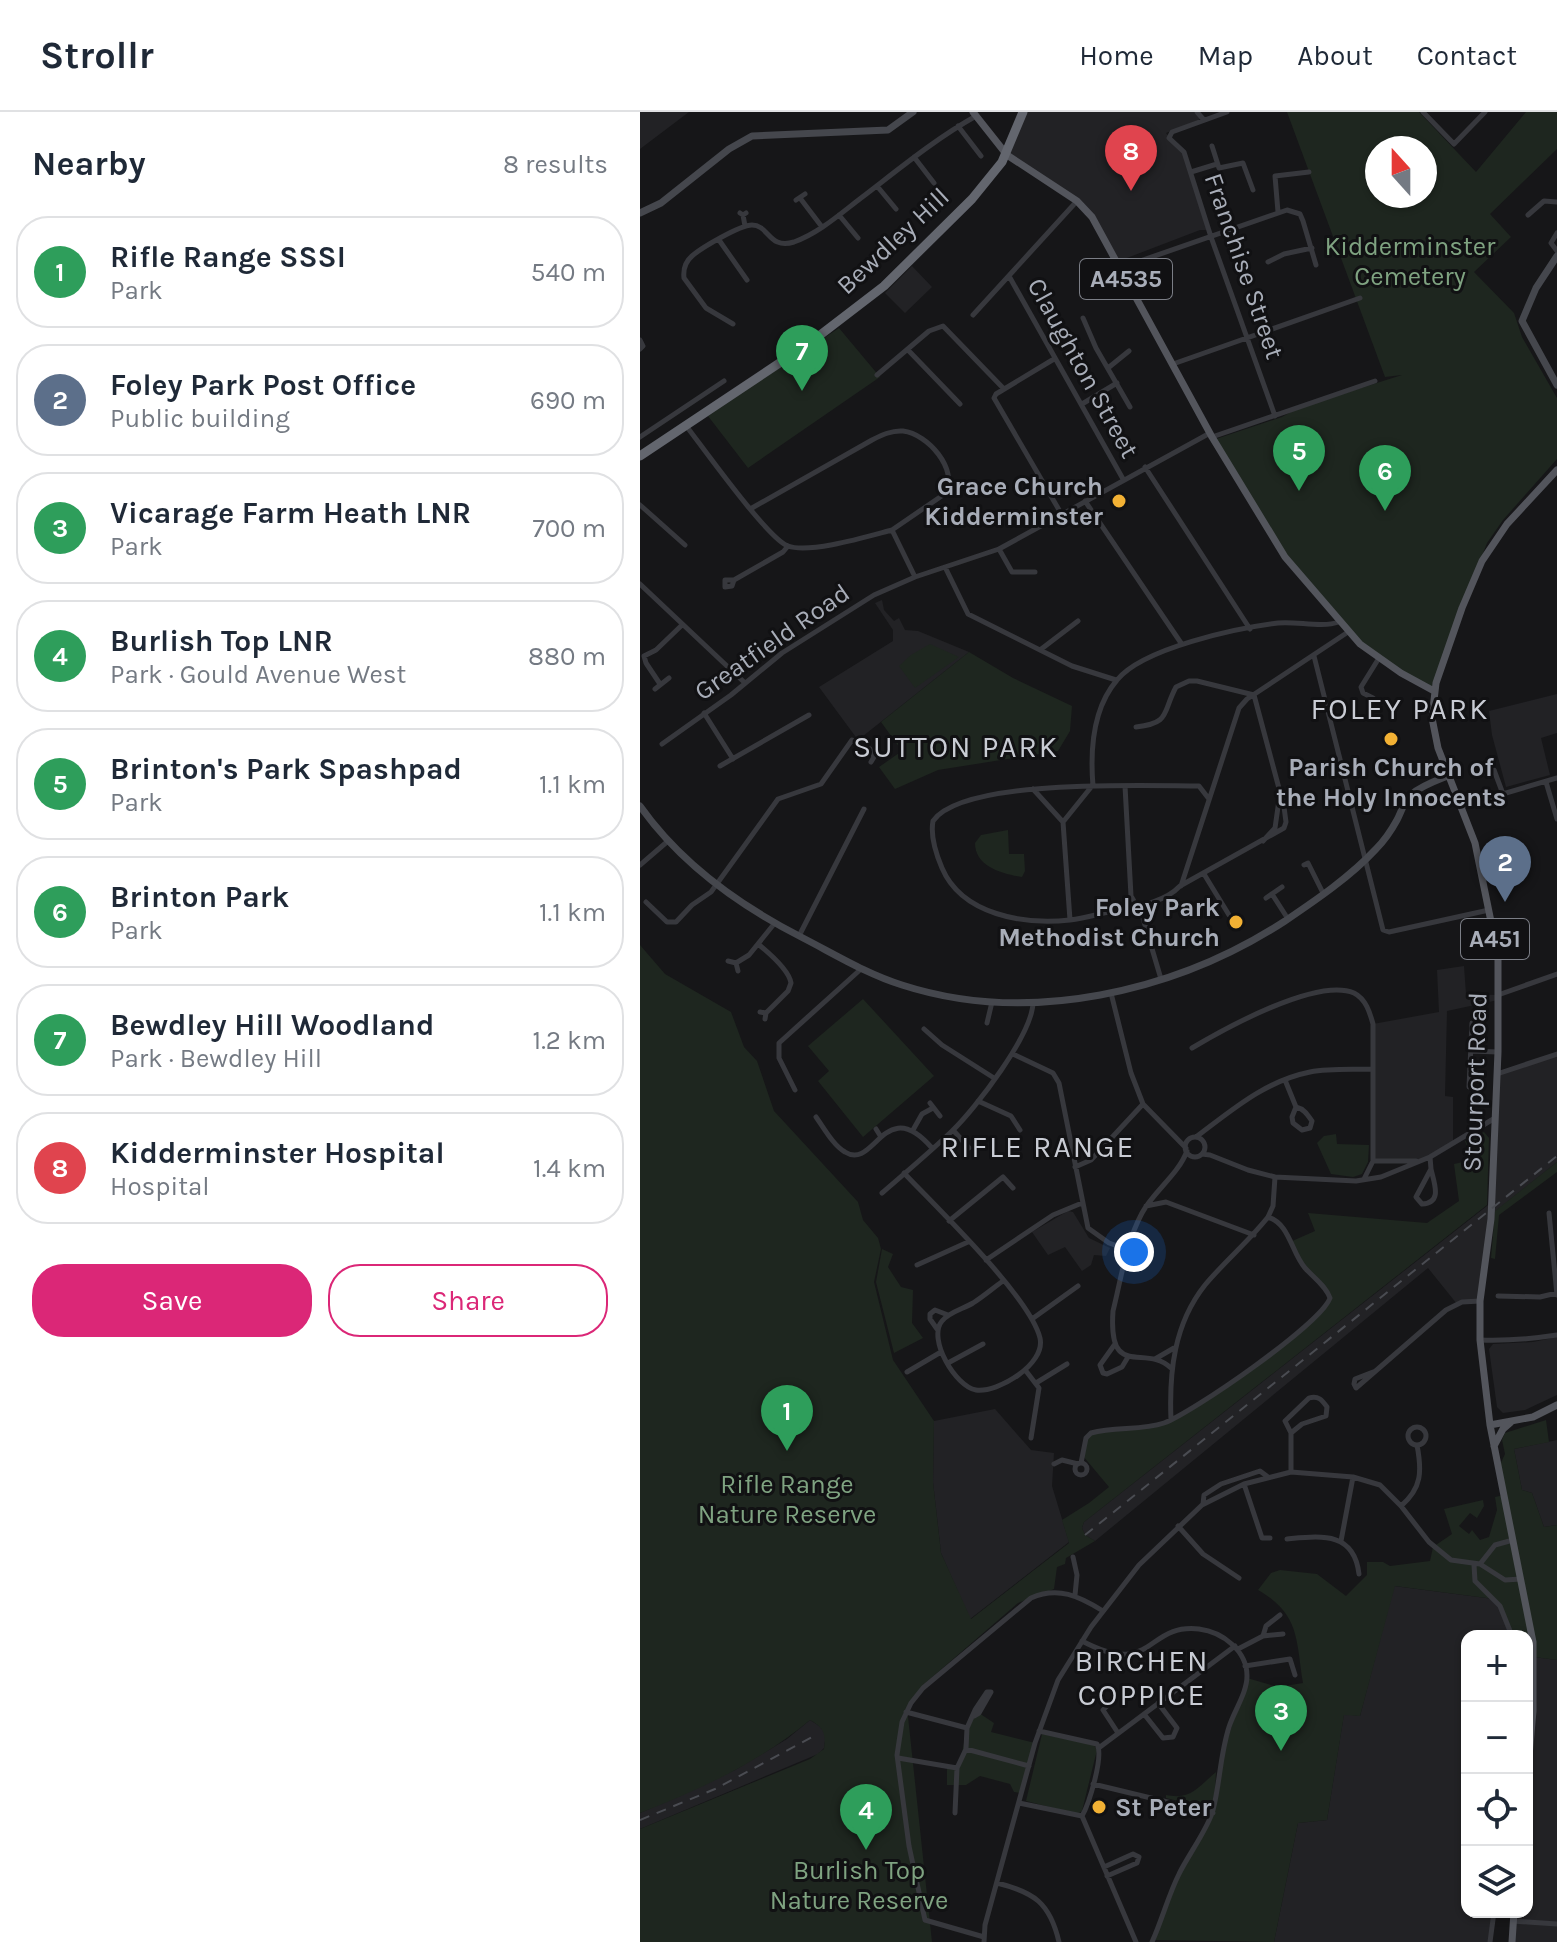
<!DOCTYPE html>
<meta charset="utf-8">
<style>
body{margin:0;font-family:Karla,sans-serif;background:#f6f6f7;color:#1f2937}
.controls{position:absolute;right:24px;bottom:24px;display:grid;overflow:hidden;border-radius:16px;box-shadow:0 2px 6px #0004}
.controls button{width:72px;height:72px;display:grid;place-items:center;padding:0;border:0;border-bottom:2px solid #e0e1e3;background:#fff;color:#1f2937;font:40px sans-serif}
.compass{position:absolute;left:725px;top:24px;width:72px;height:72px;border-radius:50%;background:#fff;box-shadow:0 2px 6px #0004;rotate:339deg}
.you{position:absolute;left:494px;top:1140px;width:28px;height:28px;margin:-20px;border:6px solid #fff;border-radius:50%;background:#1a73e8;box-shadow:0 0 0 12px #1a73e833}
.badge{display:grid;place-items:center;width:52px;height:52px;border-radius:50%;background:#db2777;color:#fff;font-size:26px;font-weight:700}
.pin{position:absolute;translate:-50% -66px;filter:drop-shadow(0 2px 4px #0008)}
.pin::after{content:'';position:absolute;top:42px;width:28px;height:24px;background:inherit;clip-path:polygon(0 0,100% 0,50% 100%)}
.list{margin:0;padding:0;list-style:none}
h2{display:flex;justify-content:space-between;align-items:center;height:104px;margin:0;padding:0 32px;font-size:34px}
h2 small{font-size:26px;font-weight:400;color:#747a83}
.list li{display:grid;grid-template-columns:52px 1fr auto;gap:24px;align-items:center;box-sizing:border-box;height:112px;margin:0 16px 16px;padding:0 16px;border:2px solid #e0e1e3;border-radius:32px}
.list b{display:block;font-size:30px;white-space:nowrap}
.list p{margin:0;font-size:26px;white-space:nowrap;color:#747a83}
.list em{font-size:26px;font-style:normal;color:#747a83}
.actions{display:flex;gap:16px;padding:24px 32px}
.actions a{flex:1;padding:18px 0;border:2px solid #db2777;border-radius:32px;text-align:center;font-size:28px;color:#db2777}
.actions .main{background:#db2777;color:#fff}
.icon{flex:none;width:44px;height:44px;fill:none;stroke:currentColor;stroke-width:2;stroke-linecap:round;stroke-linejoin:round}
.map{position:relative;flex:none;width:917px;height:1830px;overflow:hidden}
header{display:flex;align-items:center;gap:48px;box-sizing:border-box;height:112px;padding:0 40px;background:#fff;border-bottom:2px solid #e0e1e3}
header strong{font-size:38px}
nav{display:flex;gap:44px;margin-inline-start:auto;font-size:28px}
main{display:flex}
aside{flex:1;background:#fff}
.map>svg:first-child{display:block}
.built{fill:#222225}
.green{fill:#1e261f;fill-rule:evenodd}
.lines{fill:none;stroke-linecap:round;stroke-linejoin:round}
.street{stroke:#37383d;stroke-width:5}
.secondary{stroke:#45474d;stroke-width:7}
.primary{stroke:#53555c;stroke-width:7}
.highway{stroke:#63666e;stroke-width:9}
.rail{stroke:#4a4c52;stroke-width:2;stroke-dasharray:10 8;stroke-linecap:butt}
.poi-dot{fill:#f2b134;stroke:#111113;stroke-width:3}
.labels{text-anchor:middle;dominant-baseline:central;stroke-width:6;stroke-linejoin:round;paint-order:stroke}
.shield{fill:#111113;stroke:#7b7e86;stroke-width:2}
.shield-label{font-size:24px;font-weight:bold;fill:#a8adb8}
.street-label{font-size:26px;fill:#a8adb8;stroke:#111113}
.park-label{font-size:26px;fill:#7fa381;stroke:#111113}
.poi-label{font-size:26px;font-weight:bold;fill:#a8adb8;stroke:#111113;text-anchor:end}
.quarter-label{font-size:30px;letter-spacing:2px;fill:#c9ccd4;stroke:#111113}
</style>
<header>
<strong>Strollr</strong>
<nav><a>Home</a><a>Map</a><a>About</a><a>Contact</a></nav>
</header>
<main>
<aside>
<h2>Nearby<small>8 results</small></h2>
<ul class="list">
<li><span class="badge" style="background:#2e9e5b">1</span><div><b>Rifle Range SSSI</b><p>Park</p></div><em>540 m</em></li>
<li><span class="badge" style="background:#5c6f8a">2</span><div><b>Foley Park Post Office</b><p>Public building</p></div><em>690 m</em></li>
<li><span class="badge" style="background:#2e9e5b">3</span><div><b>Vicarage Farm Heath LNR</b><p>Park</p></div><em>700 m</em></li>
<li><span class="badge" style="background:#2e9e5b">4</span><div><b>Burlish Top LNR</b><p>Park · Gould Avenue West</p></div><em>880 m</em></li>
<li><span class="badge" style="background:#2e9e5b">5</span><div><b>Brinton's Park Spashpad</b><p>Park</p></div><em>1.1 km</em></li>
<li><span class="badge" style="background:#2e9e5b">6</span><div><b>Brinton Park</b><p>Park</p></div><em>1.1 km</em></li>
<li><span class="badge" style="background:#2e9e5b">7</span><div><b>Bewdley Hill Woodland</b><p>Park · Bewdley Hill</p></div><em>1.2 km</em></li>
<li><span class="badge" style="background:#e0444e">8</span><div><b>Kidderminster Hospital</b><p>Hospital</p></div><em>1.4 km</em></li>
</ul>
<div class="actions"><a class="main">Save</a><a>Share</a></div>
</aside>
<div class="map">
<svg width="917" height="1830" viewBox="0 0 917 1830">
<rect width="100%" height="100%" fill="#161618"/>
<path class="built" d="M0,0H49L0,37Z
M385,0H554L561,7L526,21L543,41L569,118H560L479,149L454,104L440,87L370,41Z
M272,154L292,175L265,201L245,181Z
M242,488L244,498L254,509L259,506L265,518L278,519L329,540L218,628L179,575L253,529V518L235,491Z
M917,582V621L901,626L910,663L866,675L852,623L849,599Z
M824,854L826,882L858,883V888L807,899L805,984L813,985V1030L781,1048L733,1049V912L799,900L797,858Z
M917,942V1050L852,1102L840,1189L817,1192L788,1156L455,1429L445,1423L442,1416L444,1410L852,1090L857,962Z
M428,1099L433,1100L449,1126L470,1136L466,1144L454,1143L451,1153L442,1159L425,1135L408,1143L392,1120Z
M917,1225V1283L885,1298L863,1301L857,1295L849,1237L853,1232L893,1230Z
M355,1297L391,1338L414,1341L412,1374L429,1430L330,1507L301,1441L293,1370L294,1309Z
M917,1328V1413L904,1415L892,1381L882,1378L874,1337Z
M754,1474L854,1487L860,1494L872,1524H827V1800H854L850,1830H634L658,1711L687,1708L704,1602L720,1604Z
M894,1545L917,1548V1830H872L874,1800H887V1668Z
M170,1608L181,1615L186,1622L184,1636L178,1642L0,1717V1701L95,1658L147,1627Z"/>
<path class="green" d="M647,0H779L836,60L886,0H917V37L850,102L871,125L834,160L874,201L882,225L917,286V347L863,408L847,431L791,576C761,558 730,539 705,515C652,464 615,389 576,327L642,305L658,296L762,263L745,265ZM737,36H785V84H737Z
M199,216L240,265L108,356L68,304Z
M290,532L319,545L275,576L259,554L271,543Z
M329,540L373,566L432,594L430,619L418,639L298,658L255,677L239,655L262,639L241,610Z
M368,718L369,742H384L385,759L382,765C363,762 335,755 335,731L341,723Z
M0,833L25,862L91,900L104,935L117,949L134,999L218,1090L223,1108L238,1126L241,1137L234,1170L253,1248L294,1309L293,1370L301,1441L331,1507L429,1431L422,1408L449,1391L469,1375L443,1344L446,1326L451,1321L508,1315L548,1300L665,1217L687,1193L689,1182L663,1154L650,1130L675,1119L668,1101L787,1111L819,1089L814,1052L832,1048L825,1029L844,1020L849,1026L847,1093L444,1410L442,1416L445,1423L455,1429L426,1446L425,1452L417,1455L414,1477L378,1491L283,1573L267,1595L292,1830H0V1717L170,1647L184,1637C186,1621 184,1616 170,1608C121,1649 60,1678 0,1701Z
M223,887L294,964L223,1025L178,969L189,959L168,934Z
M696,1022L697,1032L729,1033L728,1050L722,1062L713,1065L691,1062L677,1031L684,1024Z
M917,1050V1060L859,1103L855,1147L851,1146L855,1099Z
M242,1137L253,1142L248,1155L261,1175L273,1178L272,1211L283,1226L254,1241L236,1170Z
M906,1308L909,1330L874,1337L882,1378L892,1381L904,1415L917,1413V1548L894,1545L887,1668V1524H872L869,1513L854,1487L755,1474L720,1604L704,1603L687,1708L658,1711L634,1830L515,1828L536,1766L573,1701L580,1651L607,1566L638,1575L663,1571C656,1528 660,1502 618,1478L631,1461L640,1458L677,1462L706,1484L727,1463V1450H743L750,1454L790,1449L793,1435L812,1422L804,1397L843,1388L844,1394L837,1406L830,1401L819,1414L829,1422L832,1418L840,1428L849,1425L857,1398L855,1385L864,1383L858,1357L865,1342L862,1328L865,1321Z
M339,1601L354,1611L351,1620L395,1631L381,1681L374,1680L370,1672L340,1664L326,1673H307V1655L320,1653C324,1636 324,1612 339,1601Z
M402,1622L454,1633L457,1638L442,1699L437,1702L386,1689Z
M576,1660C575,1672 577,1690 566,1696L526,1686V1683C551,1688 557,1676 576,1660Z"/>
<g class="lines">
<path class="street" d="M557,0L564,8
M587,0L532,20L529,26L544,40L571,125L635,304
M783,0L814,32L845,0
M318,14L341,44
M572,34L579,56L603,51L613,78
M274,45L294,71
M551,60L577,52
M237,74L256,97
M160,86L182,115
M156,88L165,82
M638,100L635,64L669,60
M100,101L103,103L106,101
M103,103L105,114
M199,103L218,126
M888,103L904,89L917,90
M917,121L911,131L917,139
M79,128L107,168
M628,150L644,142L672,136
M480,156L647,98L660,102L663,109L676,153
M369,164L483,367
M333,203L437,89
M443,206L456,236L490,295
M93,212L66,196L44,166C43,157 45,150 52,144C61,136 100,113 112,113C129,113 129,138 154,130C179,121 200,102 221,86C259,57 295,27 336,4
M0,228L3,234L0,237
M268,238L320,292
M414,247L356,282L354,286L422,403
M533,252L720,186
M468,256L489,239
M237,263L289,219L303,214L364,277
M442,292L477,271
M47,315C64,337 128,427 148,434C170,442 229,424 252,418L275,465
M0,325L84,269
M572,325L735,269
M505,355L610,517
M445,389L541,531
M0,393L45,433
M112,396L232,328C242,323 252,318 263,319C288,322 318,357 306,381L252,418
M359,437L372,460H395
M305,455L328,502L432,554L476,568
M94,468H85V475L92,474L94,468L143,440L148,434
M0,472L105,571
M400,538L438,509
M674,544L743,818L749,820L849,798
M20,572L6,551L4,544L16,538L42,513
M15,577L29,566
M733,586L723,581L721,575L739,546
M64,601L93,647
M496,615C531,611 522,601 536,575L549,569H557L614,583L644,695L646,710L644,716L540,774C525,790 499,794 478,798C462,801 446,806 430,808C384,813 322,803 302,756C296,742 290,725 293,709C323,666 507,674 559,674L569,687
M22,632L91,583L142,541L234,483L275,465L359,437L570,321
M80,654L169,603
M836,663L854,658L863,682
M906,670L917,707
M453,674C450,638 452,597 477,568C503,536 597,516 638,511C657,509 681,516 699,510
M485,674L491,784L502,803L521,867
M393,677L423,710L430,808
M822,694L917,666
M423,710L452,674
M623,729L635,716L639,688
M0,753L28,729
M664,753L668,751L683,781
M564,762L589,803
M541,774L599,596L607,587L708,520
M632,782L648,807
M626,786L642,775
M6,790L27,810H36L52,793L71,780L138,687L181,672L212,628L230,637L234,645L231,650
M159,824L224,697
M118,832C129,841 149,858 151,871L148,879L126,901
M88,849L96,851L98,859
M96,851L109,843L134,812
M471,881L491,961L503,992L546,1036
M858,883L917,862
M120,900L126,901L125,907
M347,911L352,890
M284,917L302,933L354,966
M552,936C584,917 677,865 714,881C726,887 730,901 733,912V1049L724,1067
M830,939L858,940
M373,942L413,961L419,971L448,1116L469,1131L489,1138
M857,962L917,942
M645,968L656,995L652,1005L653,1011L662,1018L670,1016L672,1009C667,1002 664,997 656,995
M829,975L832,911
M155,978L139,946V931L221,857
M338,989L371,1004L380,1018
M290,991L300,1004
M176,1005C184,1016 193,1033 205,1040C235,1059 244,981 292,1036
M236,1017L241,1025
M273,1018L282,1002L293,996
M313,1018L329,1036
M556,1025C592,998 625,969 670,960C691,956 713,958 733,957
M545 1035a10 10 0 1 1 20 0a10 10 0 1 1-20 0Z
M562,1042L570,1043L608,1058L635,1065L716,1069L741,1065L790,1045L855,1006
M790,1045L791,1057L776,1085L782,1092C803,1091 794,1071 791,1057
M733,1049H776
M435,1055L451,1048L503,992
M264,1061C296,1095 390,1185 400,1226C406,1252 358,1281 336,1278C316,1275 287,1227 302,1209C309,1200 323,1197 333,1191C344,1184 353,1176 363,1169
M242,1081C265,1061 289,1041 312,1019C335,997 393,922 393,890
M506,1094L526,1090L614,1123
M909,1101L917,1183
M309,1109L363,1065L373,1076
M346,1148L413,1103L442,1091
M277,1153L328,1130
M858,1184L900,1185L917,1181
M392,1207L438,1174
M297,1217L290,1207V1202L295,1198L308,1203
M840,1228C867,1229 891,1227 917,1223
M475,1232L460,1253L463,1261L467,1262L482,1255L488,1245
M515,1247L534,1236
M308,1251L343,1232
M531,1256C505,1231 468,1269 473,1199C481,1167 486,1131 502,1101C514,1079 538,1063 547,1039
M386,1259L399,1276L391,1326
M267,1260L301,1240
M733,1260L715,1267L714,1272L716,1276L806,1198L822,1190L840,1189
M396,1271L427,1252
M531,1308C529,1260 534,1212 565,1173C585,1149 609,1129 628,1105L633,1094L635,1065
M768 1324a9 9 0 1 1 18 0a9 9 0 1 1-18 0Z
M651,1321L662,1312L686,1304L687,1295C682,1288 678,1283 669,1286L645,1309L651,1321V1360
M441,1351L446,1326L451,1321C475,1314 501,1319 524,1311C552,1301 681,1212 690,1186C686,1174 674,1166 665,1156C651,1140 650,1112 628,1105
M435 1357a6 6 0 1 1 12 0a6 6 0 1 1-12 0Z
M414,1352L422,1348L438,1352
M604,1372L622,1426H630
M563,1392L564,1383L581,1372L620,1359L628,1365
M761,1394C782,1376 782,1359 777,1333
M538,1414L563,1442L599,1466
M647,1427C681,1424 714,1419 719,1462
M701,1429L713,1365
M433,1445L437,1463L435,1483
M840,1452L855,1433L873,1428
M834,1453L835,1469L860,1494L872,1524
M623,1524L626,1514L640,1503
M442,1529C514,1567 505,1511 559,1517C583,1520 607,1539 607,1564C607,1581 594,1599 589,1615C580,1643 580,1671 573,1698C569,1715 547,1745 539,1762C528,1784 522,1808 512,1830
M598,1537L623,1524L643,1522
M605,1554L650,1547L655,1563
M472,1589L463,1598L478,1621
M266,1600L327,1616
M504,1602L523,1626L533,1625L537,1616L518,1591
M460,1635L595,1534
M326,1637L389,1654
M258,1646L317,1656
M453,1672L573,1701
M379,1691L442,1704C449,1692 464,1644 457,1632L399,1619
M315,1701L317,1656L326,1637L327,1616L335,1598L347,1580H351L339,1601L334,1604
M442,1704L496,1830
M464,1755L493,1742L499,1745L497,1751L467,1764
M357,1771C394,1780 410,1791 419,1830
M873,1809L917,1812
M344,1825L285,1808L269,1734L257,1643L262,1610L271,1591L283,1576L391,1486C418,1474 439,1484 463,1499
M344,1830L345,1813L395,1631L418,1568L451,1515L499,1453L562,1393L604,1372L651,1360L713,1365L740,1373L761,1394L789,1430L811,1448L840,1452L865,1468L881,1467
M850,1830L854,1800"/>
<path class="secondary" d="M0,101L21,91L89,37L112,24L248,18L273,0
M917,144L896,176L882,209L917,273
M0,694C41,752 100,794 163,826C196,843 227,862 262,873C389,914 536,880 645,809C676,788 710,765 736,737C744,729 751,719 757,708C762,699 764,688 772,682C782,673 798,668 810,663"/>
<path class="primary" d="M333,0L367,43L437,89L452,105L572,325L645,445L720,532L761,561L794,579
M850,1313L893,1305L917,1293
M854,1334L863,1317L871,1310
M887,1668L893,1599V1530L850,1313L840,1228V1189L851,1107L858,940V844L835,731L798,636L792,606L796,571L822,496L842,449L867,412L917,358
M872,1830L874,1800"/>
<path class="highway" d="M0,344L171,230L244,174L332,87L362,50L383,0"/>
<path class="rail" d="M445,1423L917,1044
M0,1708L75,1677L176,1623"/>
</g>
<g class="poi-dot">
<circle cx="479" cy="389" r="8"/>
<circle cx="751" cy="627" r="8"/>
<circle cx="596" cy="810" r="8"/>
<circle cx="459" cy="1695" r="8"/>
</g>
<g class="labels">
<g class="shield">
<rect x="440" y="147" width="92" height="40" rx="6"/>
<rect x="821" y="807" width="68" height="40" rx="6"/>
</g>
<g class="shield-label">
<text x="486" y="167">A4535</text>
<text x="855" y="827">A451</text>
</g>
<g class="street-label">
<text transform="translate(253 129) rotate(-43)">Bewdley Hill</text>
<text transform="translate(604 154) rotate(71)">Franchise Street</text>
<text transform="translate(443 256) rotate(61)">Claughton Street</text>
<text transform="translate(132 530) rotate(-35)">Greatfield Road</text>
<text transform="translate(835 970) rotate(-88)">Stourport Road</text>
</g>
<g class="park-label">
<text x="770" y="134">Kidderminster<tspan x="770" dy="30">Cemetery</tspan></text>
<text x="147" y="1372">Rifle Range<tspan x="147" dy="30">Nature Reserve</tspan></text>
<text x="219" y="1758">Burlish Top<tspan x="219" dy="30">Nature Reserve</tspan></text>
</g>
<g class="poi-label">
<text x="463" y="374">Grace Church<tspan x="463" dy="30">Kidderminster</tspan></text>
<text x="751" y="655" text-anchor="middle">Parish Church of<tspan x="751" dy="30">the Holy Innocents</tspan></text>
<text x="580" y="795">Foley Park<tspan x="580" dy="30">Methodist Church</tspan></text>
<text x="475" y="1695" text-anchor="start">St Peter</text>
</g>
<g class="quarter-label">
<text x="760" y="597">FOLEY PARK</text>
<text x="316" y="635">SUTTON PARK</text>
<text x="398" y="1035">RIFLE RANGE</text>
<text x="502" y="1549">BIRCHEN<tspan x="502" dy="34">COPPICE</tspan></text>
</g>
</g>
</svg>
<div class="controls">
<button>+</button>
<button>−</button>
<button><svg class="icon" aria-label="locate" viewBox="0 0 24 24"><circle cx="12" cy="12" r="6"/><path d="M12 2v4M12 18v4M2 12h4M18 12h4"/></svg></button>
<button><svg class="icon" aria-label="layers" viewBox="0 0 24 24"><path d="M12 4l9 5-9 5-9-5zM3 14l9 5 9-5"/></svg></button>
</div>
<svg class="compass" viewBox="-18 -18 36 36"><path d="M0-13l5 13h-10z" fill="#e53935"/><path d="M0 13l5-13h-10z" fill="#747a83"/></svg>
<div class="you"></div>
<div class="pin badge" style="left:147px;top:1339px;background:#2e9e5b">1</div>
<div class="pin badge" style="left:865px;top:790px;background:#5c6f8a">2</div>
<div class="pin badge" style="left:641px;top:1639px;background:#2e9e5b">3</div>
<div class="pin badge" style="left:226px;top:1738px;background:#2e9e5b">4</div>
<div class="pin badge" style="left:659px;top:379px;background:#2e9e5b">5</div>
<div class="pin badge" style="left:745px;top:399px;background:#2e9e5b">6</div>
<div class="pin badge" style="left:162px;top:279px;background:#2e9e5b">7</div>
<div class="pin badge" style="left:491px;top:79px;background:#e0444e">8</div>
</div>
</main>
